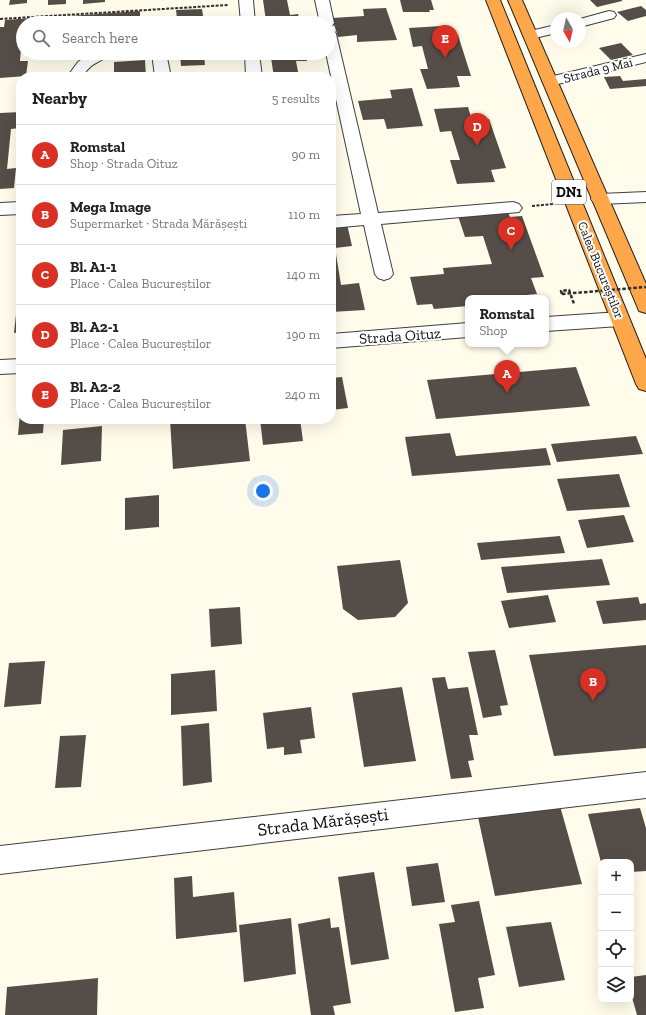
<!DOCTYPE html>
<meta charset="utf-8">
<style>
body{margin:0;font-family:"Zilla Slab",serif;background:#f6f6f6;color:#222}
.controls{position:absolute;right:12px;bottom:12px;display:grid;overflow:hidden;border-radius:8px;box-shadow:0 4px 16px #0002}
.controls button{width:36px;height:36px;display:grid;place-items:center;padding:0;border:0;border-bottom:1px solid #e0e0e0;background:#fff;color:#222;font:20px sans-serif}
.compass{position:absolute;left:550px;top:12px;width:36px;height:36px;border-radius:50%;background:#fff;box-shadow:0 4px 16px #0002;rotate:172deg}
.you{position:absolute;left:263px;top:491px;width:14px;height:14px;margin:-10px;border:3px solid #fff;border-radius:50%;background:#1a73e8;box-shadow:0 0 0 6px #1a73e833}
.badge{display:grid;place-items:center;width:26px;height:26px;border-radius:50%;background:#d93025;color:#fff;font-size:13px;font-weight:700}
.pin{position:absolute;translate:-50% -33px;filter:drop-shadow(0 1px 2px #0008)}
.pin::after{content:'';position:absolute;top:21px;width:14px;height:12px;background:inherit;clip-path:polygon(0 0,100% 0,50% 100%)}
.popup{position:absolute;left:465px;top:295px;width:84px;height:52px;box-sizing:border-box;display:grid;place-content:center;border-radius:8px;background:#fff;filter:drop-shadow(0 1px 3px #0005);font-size:13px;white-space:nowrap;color:#767676}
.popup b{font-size:15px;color:#222}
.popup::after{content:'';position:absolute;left:50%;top:100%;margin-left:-8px;border:8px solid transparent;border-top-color:#fff}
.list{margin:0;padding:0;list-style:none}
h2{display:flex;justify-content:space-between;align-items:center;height:52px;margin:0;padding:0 16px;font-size:17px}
h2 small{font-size:13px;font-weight:400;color:#767676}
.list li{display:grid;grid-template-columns:26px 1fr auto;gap:12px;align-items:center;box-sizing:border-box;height:60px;padding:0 16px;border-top:1px solid #e0e0e0}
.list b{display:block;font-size:15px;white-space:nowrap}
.list p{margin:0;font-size:13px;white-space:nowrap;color:#767676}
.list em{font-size:13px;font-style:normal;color:#767676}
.icon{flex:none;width:22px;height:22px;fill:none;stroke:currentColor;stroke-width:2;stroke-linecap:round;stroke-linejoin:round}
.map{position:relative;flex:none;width:646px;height:1015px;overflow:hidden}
.search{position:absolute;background:#fff;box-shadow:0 4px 16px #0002;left:16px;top:16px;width:320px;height:44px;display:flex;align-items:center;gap:10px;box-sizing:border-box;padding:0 14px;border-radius:22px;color:#767676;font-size:15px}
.panel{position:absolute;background:#fff;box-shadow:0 4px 16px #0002;left:16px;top:72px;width:320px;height:352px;border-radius:16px}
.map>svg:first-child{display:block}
.building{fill:#554e48}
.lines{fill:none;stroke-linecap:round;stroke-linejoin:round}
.minor-casing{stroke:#3f3f3f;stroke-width:2}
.highway-casing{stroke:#1d1d1d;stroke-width:2}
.path-far1{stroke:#2e2e2e;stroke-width:2;stroke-dasharray:3 1.5;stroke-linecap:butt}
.path{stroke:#2e2e2e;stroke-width:2.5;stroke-dasharray:3.5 2;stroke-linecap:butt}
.minor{fill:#fff;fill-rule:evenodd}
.highway{fill:#fea74a;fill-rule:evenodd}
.path-bridge{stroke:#2e2e2e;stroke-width:2.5;stroke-dasharray:3.5 2;stroke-linecap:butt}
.labels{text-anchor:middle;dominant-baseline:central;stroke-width:4;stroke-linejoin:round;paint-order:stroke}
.far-street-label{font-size:13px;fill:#0c0c0c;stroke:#fff}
.shield{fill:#fff;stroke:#555;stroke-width:1}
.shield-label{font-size:14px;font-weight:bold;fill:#0c0c0c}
.street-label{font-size:15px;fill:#0c0c0c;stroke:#fff}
.near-street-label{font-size:18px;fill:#0c0c0c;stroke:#fff}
</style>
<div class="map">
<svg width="646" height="1015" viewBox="0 0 646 1015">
<rect width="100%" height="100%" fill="#fffceb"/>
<path class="building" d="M10,0H27V3L9,5Z
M48,0H66V4L48,5Z
M83,0H105V2L83,4Z
M263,0H287L290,15L298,14L300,23H272L271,20L266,21Z
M400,0H431L434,10H429L430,12H403Z
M590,0H622V1L597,7Z
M641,6L646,10V16L628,21L617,12Z
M386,8L397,40L357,42V35L338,37L332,18L364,16L363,9Z
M202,9L203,16H208V23H185V19H177L176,10Z
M140,11V23H69V16Z
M32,18V23H23L20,61H28L26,76L0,78V27H4L5,20Z
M441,26L444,36L458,35L471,76H457L460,87L427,89L420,69H428L422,46L413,47L409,28Z
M621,43L633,55L611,60L599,48Z
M180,53H212V55H204L205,65L181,66Z
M276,53H306L307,61H296L299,77H274L271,58L277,57Z
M145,60L146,77H114V62Z
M620,76L623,81L646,79V86L610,89L604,77Z
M412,88L423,126L387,129L384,119L363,120L358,101L392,98L390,90Z
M468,107L472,120L489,119L506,168L491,170L495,182L457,184L450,160H460L451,131L440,132L434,109Z
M21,112L20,128L11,129L7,169L16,168L14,188L0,189V113Z
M331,187H332L336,209L331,210Z
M508,212L510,217L522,216L544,277L531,278L537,294L494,298H468V306L434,309L432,304L417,305L410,277L444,274L443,268L492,264L483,236L465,237L458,216Z
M347,224L352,246L335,248L341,285L359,283L365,310L331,312V225Z
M21,304V332L14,333L17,305Z
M576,367L590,406L436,419L427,380Z
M342,377L348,408L331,410V378Z
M20,413L21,419H44L43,433L18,435Z
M120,419H152V420L120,423Z
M170,419H245L250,461L173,469Z
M260,419H300L303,441L263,445Z
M102,426L101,461L61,465L63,430Z
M450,433L456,456L546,448L551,465L412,476L405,437Z
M636,436L643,454L557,462L551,444Z
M619,474L630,507L567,511L557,479Z
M159,495V527L125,530V498Z
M624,515L634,542L587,548L578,520Z
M560,536L565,553L481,560L477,543Z
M602,559L610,585L507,593L501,567Z
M400,560L408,603L395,617L358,620L343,609L337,566Z
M548,595L556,622L509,628L501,601Z
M638,597L640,604L646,603V620L603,624L596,601Z
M240,607L242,644L211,647L209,609Z
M646,645V748L554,756L529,655Z
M495,650L508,705L500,706L502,715L483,718L468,652Z
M45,661L41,704L4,707L9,663Z
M215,670L217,711L171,715V674Z
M445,677L448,689L468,687L478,735H469L474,760L468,761L472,777L451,779L432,678Z
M402,687L416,761L364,767L352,693Z
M311,707L315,738L300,740L302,753L284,755V747L267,749L263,713Z
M209,723L212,782L183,786L181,726Z
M86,735L81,787L55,788L60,736Z
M560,806L582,884L495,896L478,817Z
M640,808L646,828V871L631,872V862H601L588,814Z
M438,863L445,902L412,906L406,867Z
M374,872L389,959L351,965L338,877Z
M192,876L193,897L234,892L237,932L176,939L174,878Z
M479,901L495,975L478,978L484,1008L455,1012L439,924L455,922L451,905Z
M291,918L296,974L244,982L239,925Z
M330,918L331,928L339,927L351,1003L333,1006L335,1015H311L298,924Z
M551,922L565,980L519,987L506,927Z
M646,975V1015H637L631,994V977Z
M98,978L97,1015H5L7,987Z"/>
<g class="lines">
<g class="minor-casing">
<path id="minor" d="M239,0H253L255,23H241Z
M315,0H329L334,23L332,26L329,27V23H320Z
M609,11L614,12L616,15L614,18L580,27V19Z
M556,25V33L531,39L526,38L524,35L526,32Z
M329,30L334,31L336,34L378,213L513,202L519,204L522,208L519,212L381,224L393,274L390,278L384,280L378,278L375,274L364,225L331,228V216L361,214L326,53H329Z
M91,53H110C103,63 90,61 83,77H67L78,62Z
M152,53H166L171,77H155Z
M245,53H259L262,77H246Z
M646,54V62L550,86L545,84L542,81L545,78Z
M646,192V202L600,204L594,203L591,199L594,195L600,194Z
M21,202V214L0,215V203Z
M620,312L627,314L629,319L627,324L620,326L546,331V317Z
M468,323V337L331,348V334Z
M21,359V373L0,374V360Z
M646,772V798L0,874V846Z"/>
</g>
<g class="highway-casing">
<path id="highway" d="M486,0H500L646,359V391L639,389L636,384Z
M508,0H522L646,284V313L639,311L637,306Z"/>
</g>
<path class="path-far1" d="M0,19L228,5
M532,206L553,204"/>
<path class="path" d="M562,294L561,291L569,290L574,304"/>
<use href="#minor" class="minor"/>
<use href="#highway" class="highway"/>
<path class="path-bridge" d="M562,294L646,287"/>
</g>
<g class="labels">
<g class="far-street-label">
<text transform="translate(598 70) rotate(-14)">Strada 9 Mai</text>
<text transform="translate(601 270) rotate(68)">Calea Bucureștilor</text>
</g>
<rect class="shield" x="552" y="180" width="34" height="24" rx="3"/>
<g class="shield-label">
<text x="569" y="192">DN1</text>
</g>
<g class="street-label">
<text transform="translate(400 336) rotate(-4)">Strada Oituz</text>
</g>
<g class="near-street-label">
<text transform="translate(323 822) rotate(-7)">Strada Mărășești</text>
</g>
</g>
</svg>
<div class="controls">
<button>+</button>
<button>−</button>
<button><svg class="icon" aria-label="locate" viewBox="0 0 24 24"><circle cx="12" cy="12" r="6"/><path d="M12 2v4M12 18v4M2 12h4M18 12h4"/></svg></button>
<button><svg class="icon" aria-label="layers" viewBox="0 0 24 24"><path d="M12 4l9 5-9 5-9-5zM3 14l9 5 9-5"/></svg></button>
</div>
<svg class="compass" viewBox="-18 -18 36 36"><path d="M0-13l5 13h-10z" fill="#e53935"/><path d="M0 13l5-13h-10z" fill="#767676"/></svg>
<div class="you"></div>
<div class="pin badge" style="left:507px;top:393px">A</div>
<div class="popup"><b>Romstal</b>Shop</div>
<div class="pin badge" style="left:593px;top:701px">B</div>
<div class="pin badge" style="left:511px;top:250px">C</div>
<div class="pin badge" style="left:477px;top:146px">D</div>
<div class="pin badge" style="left:445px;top:58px">E</div>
<div class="search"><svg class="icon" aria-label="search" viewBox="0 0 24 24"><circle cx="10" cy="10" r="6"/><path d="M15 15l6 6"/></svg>Search here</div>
<section class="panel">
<h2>Nearby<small>5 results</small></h2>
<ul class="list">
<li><span class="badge">A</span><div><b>Romstal</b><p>Shop · Strada Oituz</p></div><em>90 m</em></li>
<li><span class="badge">B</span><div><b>Mega Image</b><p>Supermarket · Strada Mărășești</p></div><em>110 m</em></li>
<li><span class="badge">C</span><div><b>Bl. A1-1</b><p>Place · Calea Bucureștilor</p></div><em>140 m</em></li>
<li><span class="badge">D</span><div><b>Bl. A2-1</b><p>Place · Calea Bucureștilor</p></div><em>190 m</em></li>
<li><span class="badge">E</span><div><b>Bl. A2-2</b><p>Place · Calea Bucureștilor</p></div><em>240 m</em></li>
</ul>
</section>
</div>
